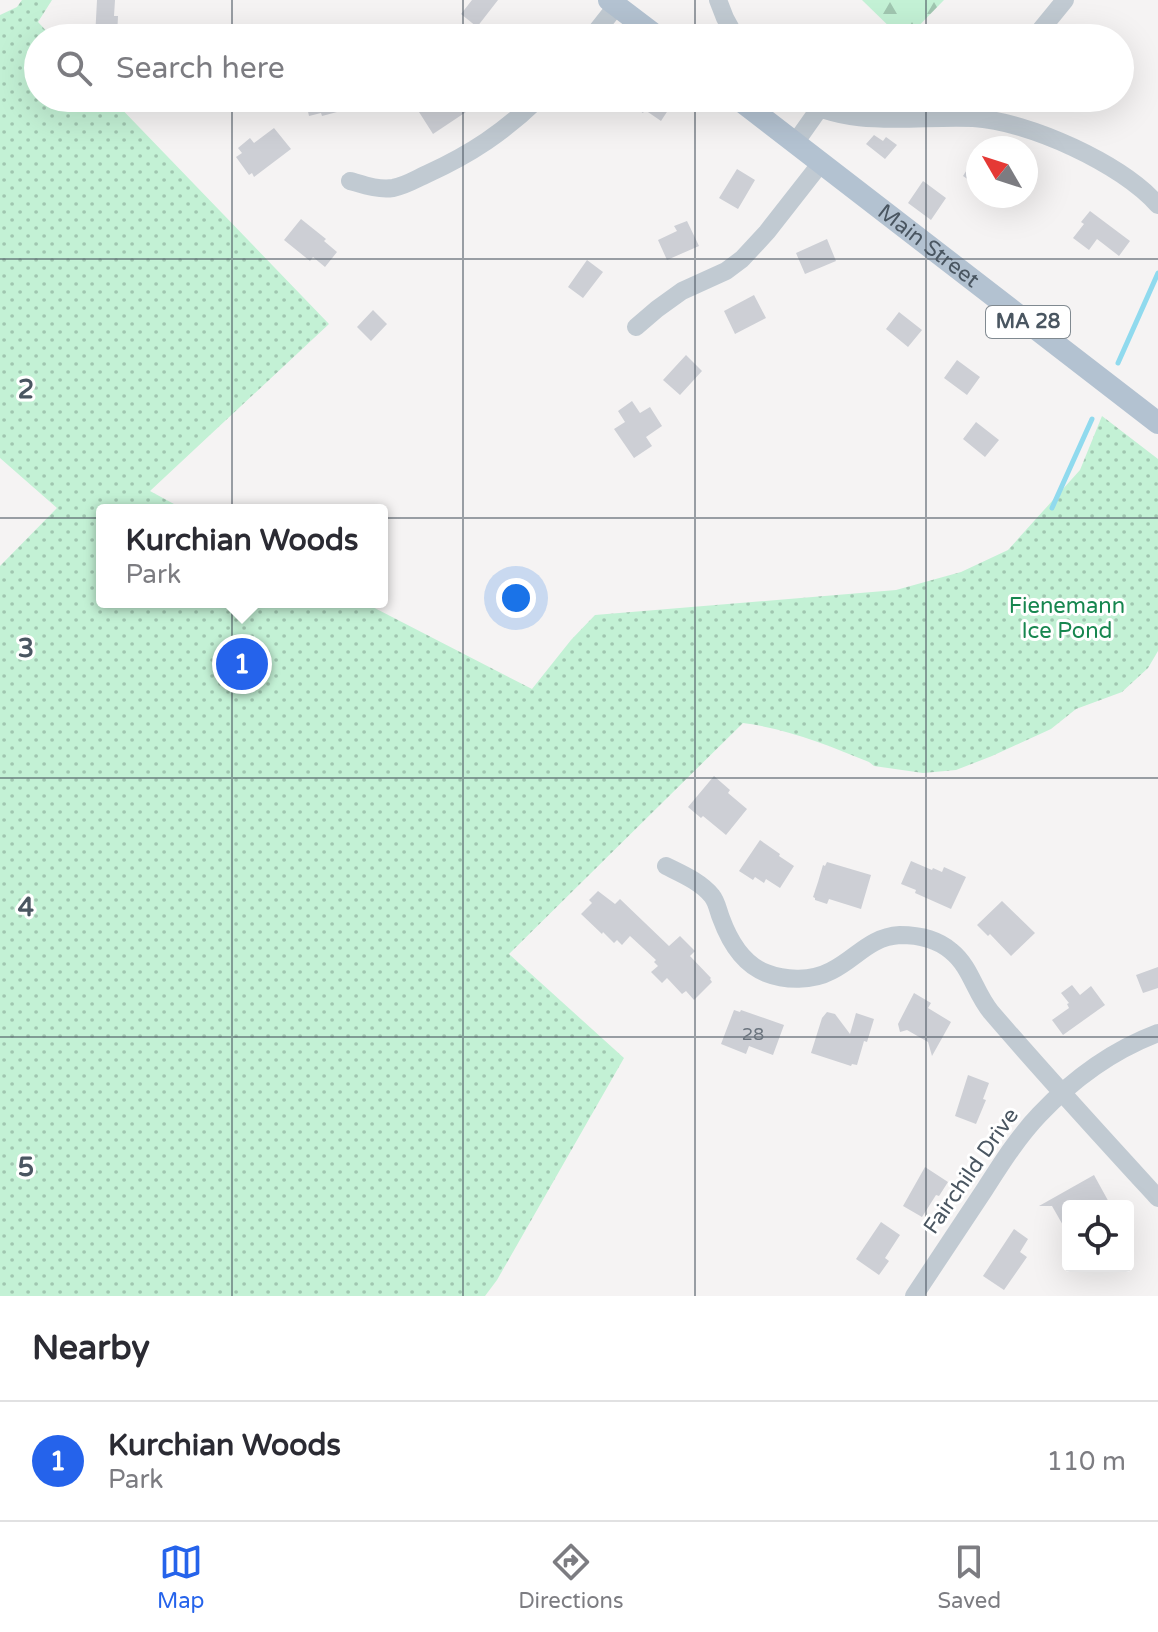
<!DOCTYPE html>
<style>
body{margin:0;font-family:"Varela Round",sans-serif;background:#f7f7f7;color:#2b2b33}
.controls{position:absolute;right:24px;bottom:24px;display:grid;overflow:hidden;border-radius:8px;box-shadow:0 8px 32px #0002}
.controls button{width:72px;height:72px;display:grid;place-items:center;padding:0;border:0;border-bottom:2px solid #e1e1e2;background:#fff;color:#2b2b33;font:40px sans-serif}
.compass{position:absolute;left:966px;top:136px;width:72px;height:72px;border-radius:50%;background:#fff;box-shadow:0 8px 32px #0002;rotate:309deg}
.you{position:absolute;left:516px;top:598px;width:28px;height:28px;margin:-20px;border:6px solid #fff;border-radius:50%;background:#1a73e8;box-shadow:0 0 0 12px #1a73e833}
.badge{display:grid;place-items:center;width:52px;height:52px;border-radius:50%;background:#2563eb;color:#fff;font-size:26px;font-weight:700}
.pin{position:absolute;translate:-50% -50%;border:4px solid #fff;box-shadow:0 2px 8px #0006}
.popup{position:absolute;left:96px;top:504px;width:292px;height:104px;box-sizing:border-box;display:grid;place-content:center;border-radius:8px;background:#fff;filter:drop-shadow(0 2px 6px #0005);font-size:26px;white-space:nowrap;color:#7c7c81}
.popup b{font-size:30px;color:#2b2b33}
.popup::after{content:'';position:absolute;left:50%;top:100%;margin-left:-16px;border:16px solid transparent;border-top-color:#fff}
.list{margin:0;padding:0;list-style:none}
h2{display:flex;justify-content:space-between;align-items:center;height:104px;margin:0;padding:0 32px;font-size:34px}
h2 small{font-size:26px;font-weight:400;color:#7c7c81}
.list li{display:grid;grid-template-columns:52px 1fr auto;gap:24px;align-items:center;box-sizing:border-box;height:120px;padding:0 32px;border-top:2px solid #e1e1e2}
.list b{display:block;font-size:30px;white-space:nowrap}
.list p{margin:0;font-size:26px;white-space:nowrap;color:#7c7c81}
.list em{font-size:26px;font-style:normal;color:#7c7c81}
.icon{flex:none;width:44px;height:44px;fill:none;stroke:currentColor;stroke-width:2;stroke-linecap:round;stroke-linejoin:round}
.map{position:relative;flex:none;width:1158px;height:1296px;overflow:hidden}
.search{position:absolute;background:#fff;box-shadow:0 8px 32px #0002;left:24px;right:24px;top:24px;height:88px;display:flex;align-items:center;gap:20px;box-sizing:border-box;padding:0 28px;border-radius:44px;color:#7c7c81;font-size:30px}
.sheet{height:224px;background:#fff}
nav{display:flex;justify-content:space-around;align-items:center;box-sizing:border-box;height:112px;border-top:2px solid #e1e1e2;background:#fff;font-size:22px;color:#7c7c81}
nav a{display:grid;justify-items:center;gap:4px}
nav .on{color:#2563eb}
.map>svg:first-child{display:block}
.forest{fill:url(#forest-firs)}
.park{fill:url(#park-dots)}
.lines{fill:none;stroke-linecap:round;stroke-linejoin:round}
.stream{stroke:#90daee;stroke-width:5}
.building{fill:#cdcfd5}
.minor{stroke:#c1cad2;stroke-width:18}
.major{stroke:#b3c2d1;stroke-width:22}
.grid{fill:none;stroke:#4a5661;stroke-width:2;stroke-opacity:0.55}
.labels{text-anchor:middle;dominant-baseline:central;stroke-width:6;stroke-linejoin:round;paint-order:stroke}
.number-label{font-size:18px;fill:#6b747e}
.shield{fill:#fff;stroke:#808990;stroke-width:2}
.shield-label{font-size:20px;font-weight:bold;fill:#4a5661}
.street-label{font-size:22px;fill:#4a5661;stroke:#fff}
.park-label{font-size:22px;fill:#17864f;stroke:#fff}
.grid-label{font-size:26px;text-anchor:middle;font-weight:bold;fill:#4a5661;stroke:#fff;stroke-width:6;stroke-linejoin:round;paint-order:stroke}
</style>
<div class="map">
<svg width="1158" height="1296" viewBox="0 0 1158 1296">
<defs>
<pattern id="forest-firs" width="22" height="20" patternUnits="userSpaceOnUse" patternTransform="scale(2)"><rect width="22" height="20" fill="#c3f1d5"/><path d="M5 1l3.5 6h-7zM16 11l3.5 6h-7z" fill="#a0c6b0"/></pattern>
<pattern id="park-dots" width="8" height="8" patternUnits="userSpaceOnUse" patternTransform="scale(2)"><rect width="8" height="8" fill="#c3f1d5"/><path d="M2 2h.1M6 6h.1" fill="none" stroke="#a0c6b0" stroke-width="1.8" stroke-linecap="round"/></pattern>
</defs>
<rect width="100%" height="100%" fill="#f5f3f3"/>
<path class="forest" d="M862,0H944L907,38H901Z"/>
<path class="park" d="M22,0H52L38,22L53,38H38V98H111L329,324L150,491L185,510H102V602H363L532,689L571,640L595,615L896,590L961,572L1008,550L1080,470L1102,416L1158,459V651L1148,668L1122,692L1076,709L1051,729L992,756L956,770L923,773L874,766L869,762C828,745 788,729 743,723L509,954L624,1058L497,1280L485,1296H0V566L57,508L0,458V15L17,7Z"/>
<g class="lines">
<path class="stream" d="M1118,363L1158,273
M1052,508L1092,419"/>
</g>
<path class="building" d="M97,0H115L114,16H118L117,38H95Z
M472,0H498L477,27L461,14Z
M305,98H367V104L322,116L321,113L309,116Z
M440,98H457L466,112L433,134L419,112Z
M620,98H676L661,121L645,110L643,113Z
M274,128L291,149L254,177L252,173L249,175L236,157L242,153L238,148L250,138L254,143Z
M874,135L883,141L886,137L897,145L885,159L866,144Z
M978,152V186L963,176Z
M737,169L755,180L738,209L719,198Z
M923,181L946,198L931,220L908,203Z
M1090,211L1130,241L1119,256L1097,239L1089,250L1073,238L1084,224L1081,222Z
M301,219L326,239L324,241L337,252L325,267L313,257L310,261L284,240Z
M687,221L699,246L667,260L658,240L677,231L674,226Z
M827,239L836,261L805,274L796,253Z
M587,260L603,272L583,298L568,287Z
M754,295L766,318L735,334L724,311Z
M373,310L387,324L371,341L357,327Z
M899,312L922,330L908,347L886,329Z
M686,355L702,371L680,395L663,380Z
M957,360L980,377L967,395L944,378Z
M632,401L640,413L650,407L662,426L646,437L652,446L634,458L614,429L625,422L618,411Z
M976,422L999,440L985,457L963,439Z
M714,776L730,790L728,793L747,809L726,835L703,816L701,818L688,807Z
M760,840L780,854L779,856L794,866L780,888L766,879L764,883L755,877L753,880L739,871Z
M911,861L932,870L933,868L942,872L944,867L966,877L951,909L915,893L916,890L901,884Z
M827,862L871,875L861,909L829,899L827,904L815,900V898L813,897L818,882L823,865L825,866Z
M598,891L615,904L620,899L669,946L680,936L695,951L690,956L711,978L710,979L712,982L694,1000L686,991L682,994L667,978L662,983L651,972L658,966L654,962L656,960L630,936L622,945L617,940L614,943L603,932L602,934L581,914L592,903L589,900Z
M1002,901L1035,933L1011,956L990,934L988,936L977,925Z
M1158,967V988L1143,993L1136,975Z
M1072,985L1080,995L1091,986L1105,1005L1063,1035L1052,1020L1069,1008L1067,1004L1069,1003L1061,993Z
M914,993L931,1003L928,1008L951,1022L932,1056L928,1042L907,1030L900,1032L898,1024Z
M734,1010L740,1012L741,1010L784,1025L773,1055L749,1046L746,1054L721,1044Z
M827,1012L835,1014L850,1034L856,1013L874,1019L867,1042L864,1041L857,1065L852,1064L851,1066L811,1053L822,1018Z
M968,1075L989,1083L983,1099L986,1100L976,1124L955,1116Z
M925,1167L948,1182L939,1196L936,1195L922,1217L903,1206Z
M1094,1175L1111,1206H1068V1234L1052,1206H1039Z
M881,1222L900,1235L885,1258L889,1261L879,1275L856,1259Z
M1014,1229L1028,1239L1020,1252L1027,1257L1004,1290L983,1276Z"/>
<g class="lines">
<path class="minor" d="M718,0L725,18L736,38
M591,38L617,5
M1034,38L1065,0
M800,98C849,130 918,115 973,118C1029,121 1122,164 1158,205
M975,118L986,98
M795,143L819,109
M350,181C364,185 378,190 393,188C405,186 416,179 427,174C471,154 504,132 539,98
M636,327L657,309L682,291L726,271L742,259L767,232L821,163
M666,866C682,874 701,882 712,896C717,902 718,911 721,918C729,940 743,964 766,973C786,981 812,981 831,971C857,958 869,937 900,935C919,935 937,939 951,951C971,967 975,993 991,1012C1045,1075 1102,1137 1158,1198
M914,1296C938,1260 961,1225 985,1189C1001,1164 1018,1137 1039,1115C1072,1080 1113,1050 1158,1033"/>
<g class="major">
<path d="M609,0L659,38"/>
<path id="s1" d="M737,98L1158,423"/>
</g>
</g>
<path class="grid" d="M232,0V38M463,0V38M695,0V38M926,0V38M232,98V1296M463,98V1296M695,98V1296M926,98V1296M0,259H1158M0,518H1158M0,778H1158M0,1037H1158"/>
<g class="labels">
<g class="number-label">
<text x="753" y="1034">28</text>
</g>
<rect class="shield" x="986" y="306" width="84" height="32" rx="6"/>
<g class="shield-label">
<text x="1028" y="322">MA 28</text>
</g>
<g class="street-label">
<text stroke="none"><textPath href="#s1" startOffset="242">Main Street</textPath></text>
<text transform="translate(971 1171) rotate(-55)">Fairchild Drive</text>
</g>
<g class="park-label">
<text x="1067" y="606">Fienemann<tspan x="1067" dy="25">Ice Pond</tspan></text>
</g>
</g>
<g class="grid-label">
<text x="26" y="398">2</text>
<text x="26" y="657">3</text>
<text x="26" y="916">4</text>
<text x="26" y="1176">5</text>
</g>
</svg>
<div class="controls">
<button><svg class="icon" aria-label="locate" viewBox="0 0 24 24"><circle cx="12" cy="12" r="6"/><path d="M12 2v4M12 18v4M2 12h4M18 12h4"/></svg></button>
</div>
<svg class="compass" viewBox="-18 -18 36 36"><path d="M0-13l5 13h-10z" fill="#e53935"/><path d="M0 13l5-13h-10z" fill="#7c7c81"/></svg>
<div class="you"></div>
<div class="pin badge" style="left:242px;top:664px">1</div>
<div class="popup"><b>Kurchian Woods</b>Park</div>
<div class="search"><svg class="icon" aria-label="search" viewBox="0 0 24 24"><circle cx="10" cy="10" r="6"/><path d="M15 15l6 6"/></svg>Search here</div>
</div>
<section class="sheet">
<h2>Nearby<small></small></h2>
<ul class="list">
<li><span class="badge">1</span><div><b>Kurchian Woods</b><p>Park</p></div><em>110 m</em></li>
</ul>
</section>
<nav>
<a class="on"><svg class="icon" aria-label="map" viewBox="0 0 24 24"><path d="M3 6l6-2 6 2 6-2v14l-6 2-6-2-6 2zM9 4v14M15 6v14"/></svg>Map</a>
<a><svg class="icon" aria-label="directions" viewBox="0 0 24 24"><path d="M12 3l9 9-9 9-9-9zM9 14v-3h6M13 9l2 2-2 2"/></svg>Directions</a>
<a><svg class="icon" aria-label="saved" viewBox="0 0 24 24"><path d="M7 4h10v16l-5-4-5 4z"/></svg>Saved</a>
</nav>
